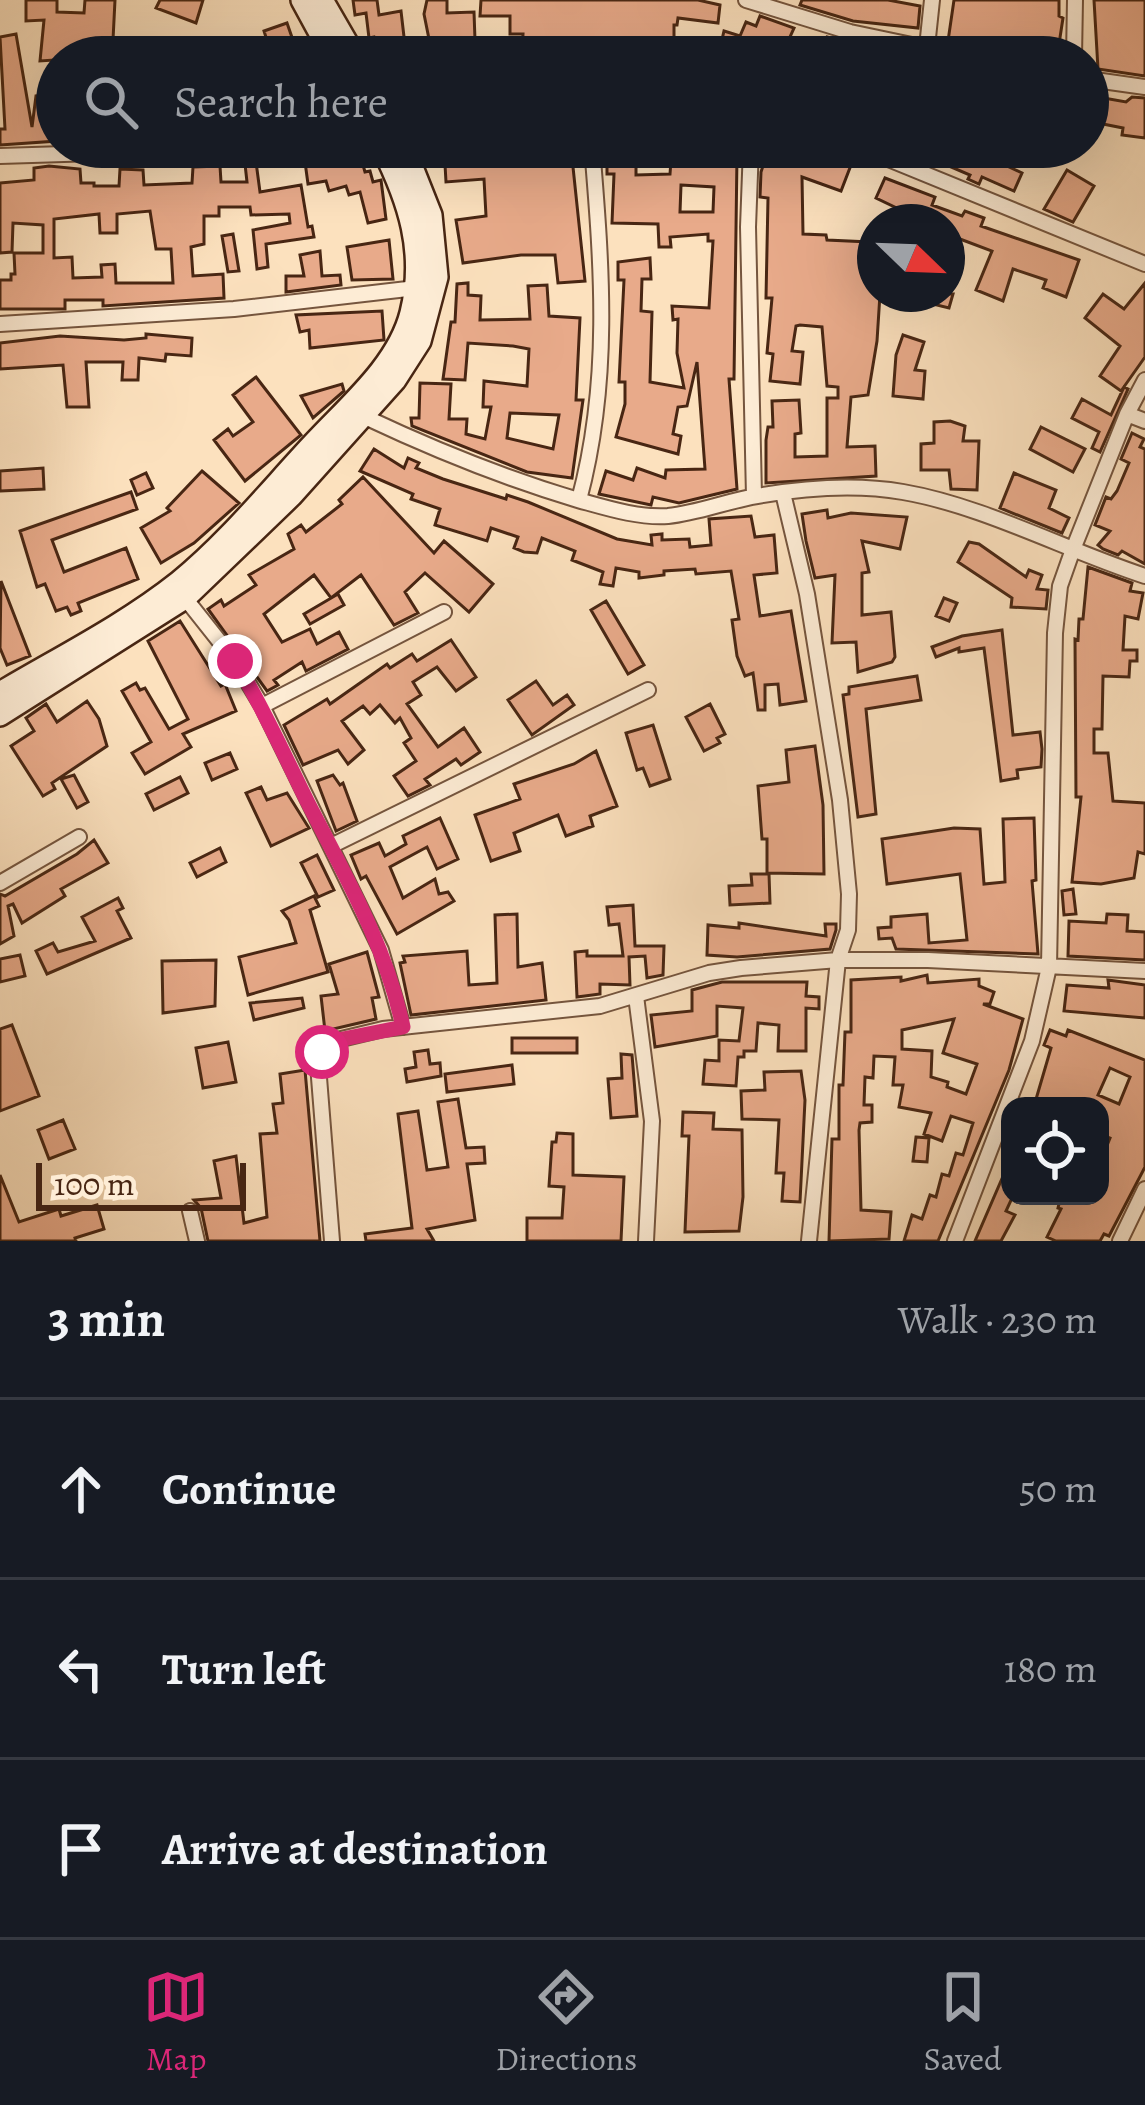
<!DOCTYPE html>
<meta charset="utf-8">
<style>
body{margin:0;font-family:Alegreya,serif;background:#20242c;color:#f1f3f6}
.controls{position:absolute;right:36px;bottom:36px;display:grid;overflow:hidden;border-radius:24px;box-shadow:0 12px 48px #0002}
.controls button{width:108px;height:108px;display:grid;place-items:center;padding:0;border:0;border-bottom:3px solid #363941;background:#171b24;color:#f1f3f6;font:60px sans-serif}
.compass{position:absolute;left:857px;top:204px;width:108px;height:108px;border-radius:50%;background:#171b24;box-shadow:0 12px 48px #0002;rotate:113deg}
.scale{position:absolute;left:36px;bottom:30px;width:210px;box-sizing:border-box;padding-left:12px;border:6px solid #482613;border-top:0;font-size:33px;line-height:42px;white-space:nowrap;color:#482613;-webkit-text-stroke:9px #fdecd5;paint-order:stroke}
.stop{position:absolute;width:36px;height:36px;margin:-27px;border:9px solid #db2777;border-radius:50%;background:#fff}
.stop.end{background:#db2777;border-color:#fff;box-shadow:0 3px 12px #0008}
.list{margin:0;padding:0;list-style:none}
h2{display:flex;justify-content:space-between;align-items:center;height:156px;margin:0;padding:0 48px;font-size:51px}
h2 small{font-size:39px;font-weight:400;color:#9ea1a6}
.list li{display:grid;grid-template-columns:78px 1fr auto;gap:36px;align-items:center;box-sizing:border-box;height:180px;padding:0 48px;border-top:3px solid #363941}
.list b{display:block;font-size:45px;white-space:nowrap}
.list em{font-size:39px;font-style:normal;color:#9ea1a6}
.icon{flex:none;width:66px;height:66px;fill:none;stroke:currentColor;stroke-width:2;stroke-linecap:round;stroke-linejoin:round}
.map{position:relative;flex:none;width:1145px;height:1241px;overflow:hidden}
.search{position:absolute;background:#171b24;box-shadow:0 12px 48px #0002;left:36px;right:36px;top:36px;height:132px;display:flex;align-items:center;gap:30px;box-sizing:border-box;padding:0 42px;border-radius:66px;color:#9ea1a6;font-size:45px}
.sheet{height:696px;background:#171b24}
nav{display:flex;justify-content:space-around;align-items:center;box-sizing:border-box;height:168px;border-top:3px solid #363941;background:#171b24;font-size:33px;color:#9ea1a6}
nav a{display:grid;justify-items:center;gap:6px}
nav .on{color:#db2777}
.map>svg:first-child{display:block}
.building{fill:#e8aa8a;stroke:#482613;stroke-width:3;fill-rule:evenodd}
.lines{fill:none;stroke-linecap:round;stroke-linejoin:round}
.street-casing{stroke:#75553e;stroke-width:18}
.secondary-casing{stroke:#482613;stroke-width:26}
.street{stroke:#fdecd5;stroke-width:14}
.secondary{stroke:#fdecd5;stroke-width:21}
.route{stroke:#db2777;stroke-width:15}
</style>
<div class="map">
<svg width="1145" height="1241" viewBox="0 0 1145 1241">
<rect width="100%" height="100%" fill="#fce1be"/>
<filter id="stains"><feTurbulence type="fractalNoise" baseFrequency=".00167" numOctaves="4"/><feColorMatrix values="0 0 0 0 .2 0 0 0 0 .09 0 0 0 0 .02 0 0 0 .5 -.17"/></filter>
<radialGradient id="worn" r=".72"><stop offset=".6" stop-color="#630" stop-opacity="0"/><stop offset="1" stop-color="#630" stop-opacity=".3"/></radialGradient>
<path class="building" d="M26,0H57V12L84,13L85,0H115L113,40L103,39L100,57L40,61L44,20L26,21Z
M160,0H203L196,23L156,8Z
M353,0H377L379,15L401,11L406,54L380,57L374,37L369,38L366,13L355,15Z
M427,0H447V13L474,12L475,40H447L448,46L431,49L424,14Z
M481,0H698L720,5L718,23L678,18L677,25H674V44L657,45L658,57H606V53L585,57H522L523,34H510V16H480Z
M802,0H888L920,6L918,28L853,21L800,5Z
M954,0H1059V16L1063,18L1057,57H985L972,46L948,41Z
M1094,0H1145V76L1098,69Z
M760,16L794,28L790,37L798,40L791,57H718L724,31L740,36L746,22L756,26Z
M287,23L295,46L304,43L308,57H267L280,50L279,47L270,50L264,31Z
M16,34L32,127L36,96L47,95L50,116L57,115V141L0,145V129H5L0,37Z
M827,37L847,43L842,57H820Z
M1098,97L1126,102L1132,97L1145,98V138L1122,135L1123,128L1093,122Z
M444,147L571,148L585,281L558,283L555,255H521L463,263L456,220L486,216L484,179L446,182Z
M607,147H636V175L670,174L672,147H699V153L737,155L734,379H729L737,489L679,503L653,497L651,505L599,494L606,471L633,480L637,468L665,478L666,470L705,469L697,362L687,406L678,407L673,434L681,436L678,454L616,437L625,404V382H619L624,280H618V262L650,258L651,279H642L641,311L652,312L650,382L684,388L677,353L678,319L673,320L672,306L709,308L713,241H708V234L670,237L671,247H659L658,224L612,223L614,174H607ZM681,185L714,187L713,212H680Z
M769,147H819L830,151L828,156L851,165L841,191L802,177L803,234L826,235L827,240L869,242L868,273L875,274V294H880L877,341L868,395L851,397L847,447L875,446L876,476L766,483V440L768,427H773L772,401L799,400L801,433L795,434V457L827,456V398H838V387L827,386L822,327L800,325L796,326L792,351L803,352L800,384L770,381L773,354L767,353L772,298H766L768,198L760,197L761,172Z
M895,147H1012L1003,164L1022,173L1014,191L982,177L979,184L968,179L970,175L935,160L933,165Z
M351,155L357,156L358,166L363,165L365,172L370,171L373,182L381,180L386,219L368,223L360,192L349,195L346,186L329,191L326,181L308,184L305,162Z
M256,162L260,192L301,185L308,227L312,226L314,237L266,244L268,267L257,269L253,230L290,223L289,214L251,215L250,207H219V216H204V244L191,247L193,276L223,274L224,298L103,306V300H65V309H0V280H11V274H15L14,253H43V225L13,223L12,252L0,253V183L34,180V168L49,166L80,169L81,183H94V186H119L120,169L143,170L144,185L192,183L193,167L220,166L221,182H247L245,164ZM150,211L156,249H171L173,283H116L115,264L101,265L102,277L73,278L72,257L54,258V219L99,214L100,233H117V214Z
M1067,170L1094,186L1073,222L1044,209Z
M885,178L935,197L932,205L962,216L965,211L984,218L981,226L1079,260L1066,297L1043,288L1046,280L1013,269L1003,301L976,290L992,251L960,239L947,272V222H926L876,198Z
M233,234L239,271L228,272L222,236Z
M389,240L393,279L352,280L347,247Z
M320,251L322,276L340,275L341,285L286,292V276H304L300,255Z
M468,283V295L481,296L480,320L530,319L528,286L547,285L549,316L580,318L576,400H583L572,478L527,472L412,426L411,418H419L420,383L451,384L449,419H467L466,434L485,439L491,407H483L484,381L527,386L529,349L513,346L468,343L465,380L443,379L451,322H455L457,284ZM510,413L559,415L553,449L507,438Z
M1145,283V357L1121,391L1100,376L1120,346L1085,318L1103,294L1124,309Z
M909,294H953L949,308L908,298Z
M382,311L384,340L310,348L309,330L300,332L296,315Z
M146,334L192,338L191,356L166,354L165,361L139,358L138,380H122L123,362H86L89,407H67L63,365L0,369V343L60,336L124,340L146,338Z
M903,335L924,342L915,370L925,371L923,399L893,396L896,355Z
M256,377L301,435L245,481L214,440L228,429L233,436L253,422L233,395Z
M342,384L344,391L313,418L301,396Z
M1124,387L1128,389L1100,452L1092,448L1099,432L1072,418L1082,399L1111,415Z
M950,421L965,426L963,441H979L977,490L951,489L949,470H921V444L934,443V422Z
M1041,427L1085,449L1073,472L1030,449Z
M1132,433L1144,439L1140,447L1145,449V564L1122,551L1118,555L1103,549L1098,545L1110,531L1095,525L1106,497L1111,499L1117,491L1129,463L1121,459Z
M374,449L404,468L408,458L419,463L416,468L443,479L506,499L507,495L528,502L617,539L652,545L651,535L662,534V540L689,539L690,547L711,545L709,519L751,516L755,537L774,535L777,573L754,575L760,616L791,611L806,701L780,705L778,684L765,685V710H758L753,673L745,676L737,656L732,620L739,619L731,571L696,574L695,569L664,571V575L639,578V572L616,568L613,586L600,584L603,572L572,560L575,551L542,538L537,553L524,552L514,548L518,537L491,528L487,541L435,525L440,509L411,499L413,494L360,471Z
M43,468L44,489L0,491V471Z
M202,471L239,503L194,543L161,563L141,528L170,511L167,508Z
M146,473L153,488L137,495L131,480Z
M1014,473L1056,490L1049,508L1069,518L1062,533L1000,508Z
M363,477L434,553L444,541L493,584L469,612L425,573L405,592L418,613L394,625L361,575L331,598L314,575L264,614L282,642L310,629L317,644L339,632L348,649L306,671L302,662L274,680L278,685L267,691L208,609L221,600L224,606L256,585L249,575L294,549L288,534L301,525L306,532L342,504L339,500Z
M131,492L137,509L52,540L64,572L126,548L138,579L78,603L81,611L71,615L67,607L56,611L45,584L37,587L20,531Z
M827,510L828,518L851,513L907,517L900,549L862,541L869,572L862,573V615L891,612L895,657L892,662L858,672L856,642L832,643L835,575L815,578L806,541L802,514Z
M969,542L979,544L1026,577L1029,570L1042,575L1037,589L1048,590L1046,609L1011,607L1012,598L958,562Z
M1088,567L1132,583L1130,591L1143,593L1138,619L1125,616L1123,650H1137V661H1130L1129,677L1103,676L1102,729H1094V753H1108L1113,801L1145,803V854L1138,852L1134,878L1101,884L1072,882L1081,797H1076L1075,639L1078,640L1079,619H1083Z
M1,581L30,656L7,665L0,648Z
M338,594L344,605L310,624L304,614Z
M944,598L957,603L949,621L936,616Z
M606,601L644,665L628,674L591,610Z
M180,621L221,686L225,684L236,711L183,734L191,747L145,774L132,753L151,742L122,691L136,683L140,690L145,688L169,729L188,719L148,641Z
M1002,630L1013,735L1040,732L1042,749L1041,767L1017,770L1018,778L1001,781L984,648L959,652V648L936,657L932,647L962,636Z
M451,640L476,677L456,691L437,667L413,682L421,695L407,704L438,747L464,728L480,752L461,765L456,759L425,779L430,785L408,796L394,776L416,761L404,743L411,738L400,718L395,723L380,705L370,714L363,706L342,721L364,750L348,764L338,750L303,765L284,725L327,699L330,704L387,664L390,668L412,654L417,661Z
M917,676L921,700L866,709L876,814L858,817L843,695L849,694V687Z
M536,681L553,705L567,695L574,705L532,735L508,700Z
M87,701L99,719L107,746L52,783L55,789L43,796L11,746L34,731L26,718L46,704L57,722Z
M710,704L725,734L717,738L720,743L704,751L686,717Z
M653,725L670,779L650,786L643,768L637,770L626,733Z
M815,746L823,805L824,874L767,873V839H762L758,786L789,782L786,750Z
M596,751L617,806L590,816L593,826L566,836L558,815L514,833L520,851L491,861L475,815L520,799L514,784L574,764Z
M230,753L237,769L212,780L205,763Z
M74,775L88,802L77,808L61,779Z
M333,775L340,785L343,783L357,821L336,831L317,781Z
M180,777L188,793L154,810L146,794Z
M261,787L267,800L287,793L309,828L271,846L246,793Z
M440,818L458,859L437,869L427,847L390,867L403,898L435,879L439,894L448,892L454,901L397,934L366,876L361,879L351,855L379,843L385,856L406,844L403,836Z
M1034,818L1036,880L1032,881L1038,954L896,949L892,938L879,939L878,928L891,927V917L927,914L929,943L967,940L960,874L887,884L882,839L954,828L980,829L984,884L1005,882L1003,819Z
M94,840L108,863L61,889L65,896L22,923L13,904L8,906L14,936L0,944V894L5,896L77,854Z
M220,848L226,862L197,877L190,863Z
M317,855L334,890L318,897L301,863Z
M751,874H769L770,903L730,905L729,886L752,885Z
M1073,889L1076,914L1064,915L1062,891Z
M314,896L319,906L310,910L328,972L248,995L239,957L296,943L289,920L282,911Z
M118,898L123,908L117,911L131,938L47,974L36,951L53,943L58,952L95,941L82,917Z
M633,905L635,946H664L663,975L647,978L645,956L629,957L630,985L600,984V994L577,997L575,952L587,951V956H623L619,924L609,925L607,907Z
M517,914L518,967L542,963L546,1000L411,1015L400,963L405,962L403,956L467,951L469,985L497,983L495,915Z
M1107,914L1128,915L1127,931L1145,932V960L1068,956L1069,921L1106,923Z
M739,923L826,936L825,924H836V930L830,949L737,957L707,955L708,925L739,928Z
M367,952L379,997L372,998L376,1019L325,1031L321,996L338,994L329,964Z
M20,955L25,976L0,982V959Z
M216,960L215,1006L163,1013L162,961Z
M927,975L928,983L979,979V986L994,992L990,1004H983L1023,1019L1009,1070L938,1241H904L912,1215L922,1219L930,1195L936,1197L942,1174L949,1176L956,1153L963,1155L973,1123L951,1116L942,1141L924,1134L931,1113L899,1107L903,1085H893L895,1057L874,1056L873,1078L865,1077L864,1105H872V1122L860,1123L859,1130L861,1210L891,1212L889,1239L829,1241L832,1139H839V1085H843L845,1032H851V980L901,977V981ZM954,1019L943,1053L977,1064L966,1094L947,1087L948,1082L931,1077L932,1051L902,1049V1030Z
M1108,980L1145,985V1018L1064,1011L1067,985L1109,988Z
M722,982H807L806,996L819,997V1009L806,1008V1051H778L779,1025L758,1023L756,1051H744V1057H738L736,1086L703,1084L705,1060L719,1061V1040L739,1041L743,1008L717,1006V1036L655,1047L651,1015L692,1011V990Z
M302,998L304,1008L254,1020L250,1003Z
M12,1025L39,1096L0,1111V1029Z
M1050,1030L1066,1036L1068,1030L1145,1060V1167L1109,1236L1104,1234L1100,1241H1056L1047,1237L1061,1209L1058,1208L1061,1196H1100V1163L1110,1138L1100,1134V1106H1034L1051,1048L1044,1045ZM1110,1068L1130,1077L1119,1104L1098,1095Z
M512,1038H577V1053H512Z
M228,1042L236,1082L203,1088L196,1048Z
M428,1050L430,1064L440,1063L441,1076L407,1082L405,1069L416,1067L414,1052Z
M621,1054L632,1055L637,1116L611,1118L608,1079L622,1078Z
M512,1065L514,1084L447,1092L445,1074Z
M305,1070L320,1241H208L201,1208L194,1200L221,1198L214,1161L236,1156L244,1223L267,1217L260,1134L277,1133L273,1104L283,1103L280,1074Z
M801,1071L805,1100L800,1202L782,1201L784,1173H776L779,1120L742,1119L741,1091L765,1090L764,1072Z
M458,1099L466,1148L484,1147L485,1163L467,1164L475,1220L427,1229L434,1241H366L365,1234L412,1228L398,1114L418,1111L427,1170L448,1167L438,1102Z
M683,1112L714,1113L713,1129L742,1130L743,1197L739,1231L685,1232L689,1136H682Z
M63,1120L75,1149L49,1159L38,1130Z
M557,1133L573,1134V1175L624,1177L621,1241H527V1218H562L564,1187L549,1186L552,1142H556Z
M916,1137L929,1138L927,1162L913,1161Z
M1010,1160L1013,1196L1006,1211L1015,1215L1001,1241H975Z
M0,1175L19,1222L59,1209L61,1216L97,1205L104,1229L75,1238L76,1241H0Z"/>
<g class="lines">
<g class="street-casing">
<path id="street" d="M746,0L850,32L969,57
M927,47L932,0
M1074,57L1075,0
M1088,79L1145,87
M751,147L748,227L754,496
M859,147L1145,264
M0,156L292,147
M0,324L234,309L416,288
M1127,414L1145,421
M365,417C435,450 504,478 578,500C607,508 638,518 668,516C698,513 727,501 757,496C803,488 857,484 903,492C984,506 1065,550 1145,576
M783,493L807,594L840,800L849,894L848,930L838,960L809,1241
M579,500C611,381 602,268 592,147
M185,598L235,661L262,706L381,950L403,1027
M262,706L444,612
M331,846L648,690
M0,883L79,837
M636,996L652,1121L646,1241
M190,1211L197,1241
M332,1241L318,1065L323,1052L333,1041L383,1029L600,1006L709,973L741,968L838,960H928L1145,971
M955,1241L1032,1041L1049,967L1055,633L1060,586L1072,552L1127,414L1145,380
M1120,1241L1145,1189"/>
</g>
<g class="secondary-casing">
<path id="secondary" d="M302,0L333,57
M322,0L355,57
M0,693C59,658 125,625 179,582C228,542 270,490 313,444C348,406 398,365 411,313C426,252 409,201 382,147
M0,715L185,598L291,496L395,380L420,341L437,277L431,215L404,147"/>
</g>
<use href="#street" class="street"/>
<use href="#secondary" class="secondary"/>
</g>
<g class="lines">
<path class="route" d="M235,661C263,707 284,755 308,803C345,875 386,946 403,1027L333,1041L322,1052"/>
</g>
<rect width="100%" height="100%" filter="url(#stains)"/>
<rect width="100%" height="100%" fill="url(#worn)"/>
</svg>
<div class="controls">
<button><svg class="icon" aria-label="locate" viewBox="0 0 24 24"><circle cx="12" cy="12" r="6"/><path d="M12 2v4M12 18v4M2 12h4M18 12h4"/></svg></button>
</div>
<svg class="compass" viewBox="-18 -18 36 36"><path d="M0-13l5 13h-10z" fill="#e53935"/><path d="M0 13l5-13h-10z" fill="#9ea1a6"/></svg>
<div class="scale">100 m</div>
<div class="stop" style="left:322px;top:1052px"></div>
<div class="stop end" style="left:235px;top:661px"></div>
<div class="search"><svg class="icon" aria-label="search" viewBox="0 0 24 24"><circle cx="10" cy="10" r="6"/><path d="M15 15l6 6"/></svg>Search here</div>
</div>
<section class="sheet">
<h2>3 min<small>Walk · 230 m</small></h2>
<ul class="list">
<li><svg class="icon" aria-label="ahead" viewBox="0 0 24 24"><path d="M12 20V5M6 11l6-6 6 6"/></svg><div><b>Continue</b></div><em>50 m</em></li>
<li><svg class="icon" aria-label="left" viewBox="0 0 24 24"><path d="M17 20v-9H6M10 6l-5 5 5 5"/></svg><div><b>Turn left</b></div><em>180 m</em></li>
<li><svg class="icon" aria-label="arrive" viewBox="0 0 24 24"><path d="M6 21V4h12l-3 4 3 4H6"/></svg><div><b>Arrive at destination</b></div></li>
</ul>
</section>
<nav>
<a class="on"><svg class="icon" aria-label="map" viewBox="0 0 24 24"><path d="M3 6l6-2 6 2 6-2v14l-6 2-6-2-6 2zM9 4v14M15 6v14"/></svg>Map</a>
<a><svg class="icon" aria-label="directions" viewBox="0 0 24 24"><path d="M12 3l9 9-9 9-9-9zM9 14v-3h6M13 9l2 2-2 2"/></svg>Directions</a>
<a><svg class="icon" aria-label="saved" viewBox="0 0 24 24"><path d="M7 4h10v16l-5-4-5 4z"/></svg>Saved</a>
</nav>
